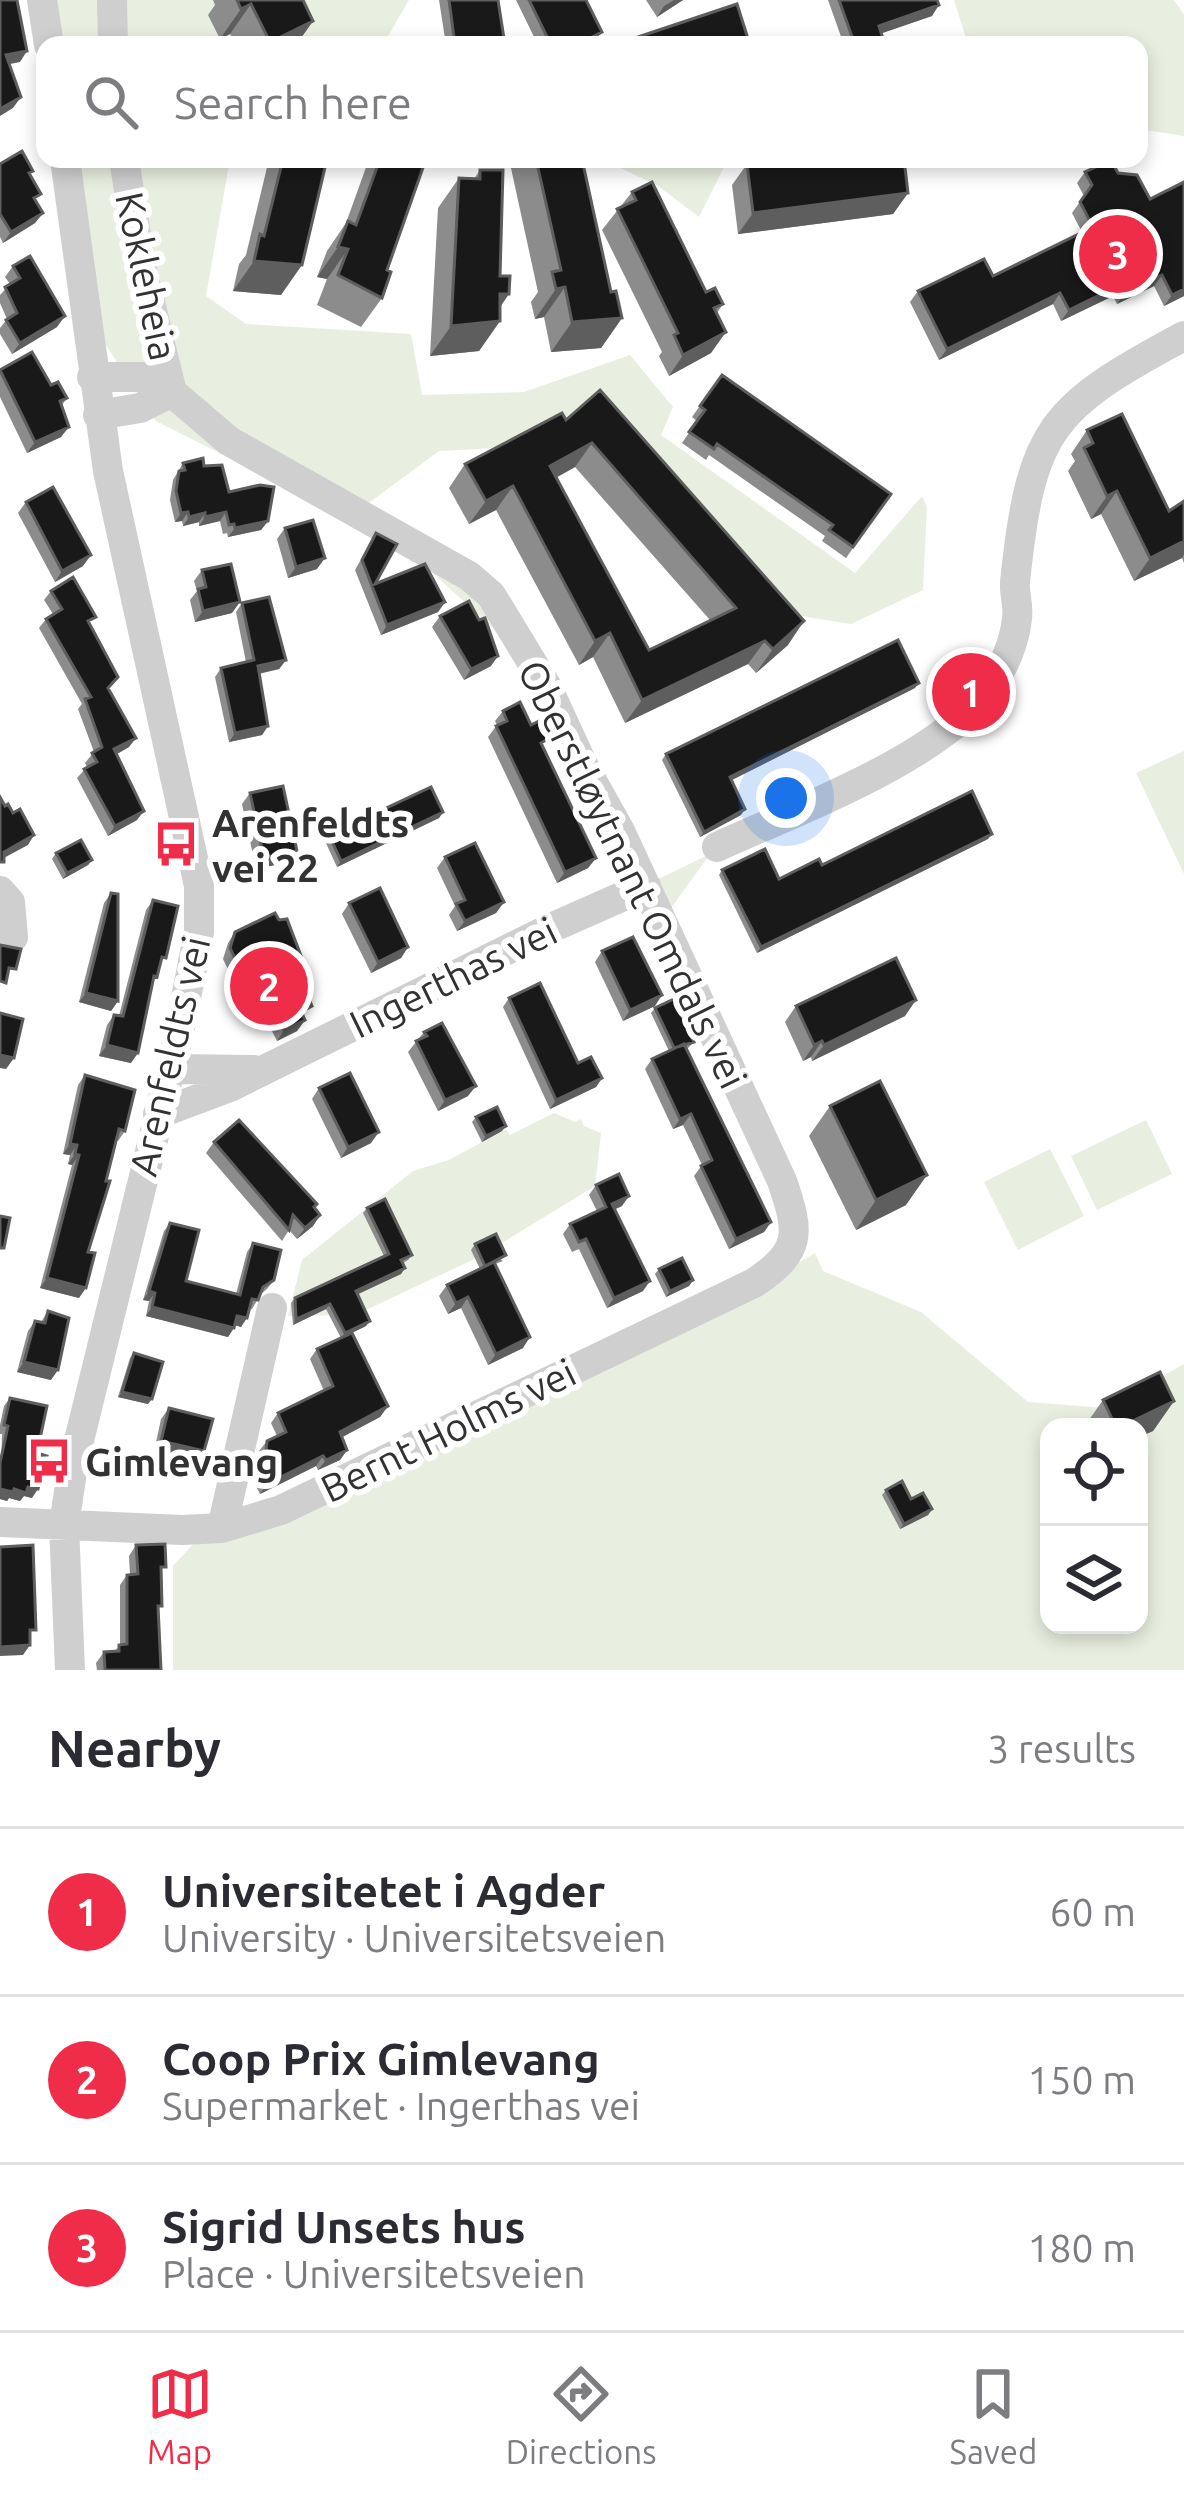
<!DOCTYPE html>
<meta charset="utf-8">
<style>
body{margin:0;font-family:Ubuntu,sans-serif;background:#f7f7f7;color:#2b2b33}
.controls{position:absolute;right:36px;bottom:36px;display:grid;overflow:hidden;border-radius:24px;box-shadow:0 6px 18px #0003}
.controls button{width:108px;height:108px;display:grid;place-items:center;padding:0;border:0;border-bottom:3px solid #e1e1e2;background:#fff;color:#2b2b33;font:60px sans-serif}
.you{position:absolute;left:786px;top:798px;width:42px;height:42px;margin:-30px;border:9px solid #fff;border-radius:50%;background:#1a73e8;box-shadow:0 0 0 18px #1a73e833}
.badge{display:grid;place-items:center;width:78px;height:78px;border-radius:50%;background:#ef2d49;color:#fff;font-size:39px;font-weight:700}
.pin{position:absolute;translate:-50% -50%;border:6px solid #fff;box-shadow:0 3px 12px #0006}
.list{margin:0;padding:0;list-style:none}
h2{display:flex;justify-content:space-between;align-items:center;height:156px;margin:0;padding:0 48px;font-size:51px}
h2 small{font-size:39px;font-weight:400;color:#7c7c81}
.list li{display:grid;grid-template-columns:78px 1fr auto;gap:36px;align-items:center;box-sizing:border-box;height:168px;padding:0 48px;border-top:3px solid #e1e1e2}
.list b{display:block;font-size:45px;white-space:nowrap}
.list p{margin:0;font-size:39px;white-space:nowrap;color:#7c7c81}
.list em{font-size:39px;font-style:normal;color:#7c7c81}
.icon{flex:none;width:66px;height:66px;fill:none;stroke:currentColor;stroke-width:2;stroke-linecap:round;stroke-linejoin:round}
.map{position:relative;flex:none;width:1184px;height:1670px;overflow:hidden}
.search{position:absolute;background:#fff;box-shadow:0 6px 18px #0003;left:36px;right:36px;top:36px;height:132px;display:flex;align-items:center;gap:30px;box-sizing:border-box;padding:0 42px;border-radius:24px;color:#7c7c81;font-size:45px}
.sheet{height:660px;background:#fff}
nav{display:flex;justify-content:space-around;align-items:center;box-sizing:border-box;height:168px;border-top:3px solid #e1e1e2;background:#fff;font-size:33px;color:#7c7c81}
nav a{display:grid;justify-items:center;gap:6px}
nav .on{color:#ef2d49}
.map>svg:first-child{display:block}
.green{fill:#e9efe0;fill-rule:evenodd}
.lines{fill:none;stroke-linecap:round;stroke-linejoin:round}
.minor{stroke:#cfcfcf;stroke-width:30}
.wall{fill:#8c8c8c;fill-rule:evenodd}
.shaded-wall{fill:#5e5e5e}
.building{fill:#191919;stroke:#5e5e5e;stroke-width:3;fill-rule:evenodd}
.labels{text-anchor:middle;dominant-baseline:central;stroke-width:12;stroke-linejoin:round;paint-order:stroke}
.street-label{font-size:39px;fill:#323232;stroke:#fff}
.poi-label{font-size:39px;font-weight:bold;fill:#323232;stroke:#fff;text-anchor:start}
</style>
<div class="map">
<svg width="1184" height="1670" viewBox="0 0 1184 1670">
<rect width="100%" height="100%" fill="#fff"/>
<path class="green" d="M36,0H409L383,45H45V62Z
M954,0H1174L1184,15V136L1139,129V45H942L966,38Z
M64,159H230L206,296L246,324L411,334L422,395L524,392L630,355L673,407L661,435L855,573L922,496L927,507L923,590L851,624L794,615L555,445L439,451L358,511L469,576L646,885L710,854L661,922L506,640L402,545L156,421L101,338Z
M602,159H728L699,217L658,186Z
M1184,751V874L1136,773Z
M554,1113L575,1122L581,1119L584,1126L601,1133L595,1186L479,1257L355,1315L288,1316L302,1260L413,1171L449,1160L506,1129L510,1135Z
M1146,1120L1172,1174L1097,1210L1071,1156Z
M1050,1149L1084,1216L1018,1250L984,1182Z
M815,1253L823,1271L921,1312L1028,1402L1105,1408L1184,1364V1670H173V1566L208,1528L763,1284ZM1049,1427H1139V1625H1049Z"/>
<g class="lines">
<path class="minor" d="M42,0L49,45
M112,0L113,45
M65,159L108,471L199,886V932L178,1038L73,1465L64,1525L70,1670
M124,159L141,266L172,392
M98,415L140,408L172,392
M717,847C795,811 944,757 991,686C1004,667 1015,641 1017,618C1019,606 1014,594 1015,582C1031,428 1050,408 1184,336
M0,891L10,902L13,937
M170,1069L254,1070
M158,1114L230,1087L551,928L646,886
M0,1522L182,1530L222,1528L281,1510L754,1283C802,1251 800,1233 782,1181L620,831L583,765L547,687L491,595L469,576L229,441L154,377H92
M222,1528L272,1308"/>
</g>
<path class="wall" d="M213,0H303L313,21L296,45H236L230,34L220,39L208,15L215,5Z
M439,0H498L505,45H446Z
M516,0H586L602,32L590,45H538Z
M646,0H683L657,17Z
M828,0H937L932,16L881,33L885,45H844Z
M269,159H327L281,295L233,291L239,264L246,255Z
M369,159H426L387,270L382,298L361,327L317,305L327,279L317,277L327,251L346,223Z
M509,159H582L611,292L622,318L601,348L551,352L544,317L535,319L531,302L538,292Z
M0,164L30,175L36,201L43,213L35,223L3,243L0,237Z
M747,164L908,193L893,214L738,234L732,185Z
M480,170L500,308V321L479,351L430,356L438,208L459,178L474,179Z
M1085,172L1118,173L1150,199L1184,182V296L1164,306L1154,286L1117,304L1113,296L1061,321L1053,304L939,360L910,302L918,291L993,276L1082,232L1072,213L1084,196L1077,183Z
M632,192L706,292L723,304L717,313L711,353L669,376L659,356L662,352L602,230Z
M13,266L57,327L12,354L0,334V328L7,319L0,303V295L10,284L5,277Z
M0,370L51,385L67,398L62,405L61,437L27,453L0,397Z
M722,375L891,494L846,558L822,541L825,536L709,455L706,460L682,443L697,421L692,417Z
M600,390L788,645L756,673L748,664L625,723L593,657L579,665L496,510L469,524L449,488L465,464L566,420ZM575,467L710,620L649,650L556,478Z
M1087,430L1169,511L1184,501V563L1182,558L1134,581L1101,514L1091,519L1068,471L1075,461L1071,454Z
M183,463L204,466L229,492L268,521L261,530L228,537L227,533L223,534L220,521L199,526V522L183,526L182,521L175,522L170,500L173,480Z
M26,502L83,566L55,582L18,513Z
M285,528L317,569L288,578L277,539Z
M376,533L375,584L445,602L438,612L381,635L355,570Z
M202,570L232,613L195,622L190,600L197,591L194,581Z
M51,591L90,624L109,689L129,747L117,754L137,820L108,836L77,778L87,767L85,763L94,752L78,709L82,704L39,628L46,619L53,614L44,600Z
M242,603L286,660L279,669L259,674L268,726L262,735L229,742L215,677L221,668L246,662L236,612Z
M440,616L491,666L464,680L432,627Z
M915,688L731,780L741,815L700,837L662,760L666,754Z
M503,711L596,858L588,868L557,883L488,737L497,725L495,721Z
M250,793L289,862L256,869L242,804Z
M443,812L439,818L337,867L325,841L329,835Z
M988,839L757,953L719,875L722,870L779,879Z
M56,853L92,860L88,865L63,879L52,859Z
M445,857L504,902L496,913L457,931L449,915L455,906L437,868Z
M111,893L118,1001L111,1011L79,1002L104,903Z
M153,900L160,966L152,984L131,1063L99,1056L107,1025L114,1015L119,1016L146,910Z
M349,903L408,947L401,958L371,973L342,914Z
M235,932L306,969L300,977L305,1020L297,1031L277,1041L268,1023L256,1028L223,959L228,943Z
M602,951L655,1006L623,1021L595,962Z
M509,998L578,1063L602,1078L596,1087L550,1109L503,1007Z
M796,1006L905,1016L812,1061L811,1057L803,1061L785,1022Z
M655,1008L694,1042L687,1049L771,1222L764,1232L729,1249L694,1176L702,1165L683,1125L673,1129L645,1069L652,1059L669,1051L651,1013Z
M424,1032L468,1096L438,1111L408,1052Z
M85,1075L125,1131L118,1141L116,1140L88,1252L79,1298L40,1288L72,1165L68,1164L70,1155L63,1154L78,1085Z
M319,1088L371,1143L341,1158L312,1099Z
M830,1106L906,1205L856,1230L809,1136Z
M476,1117L502,1131L482,1142L472,1122Z
M214,1142L314,1208L320,1215L313,1226L297,1239L289,1230L282,1241L206,1153Z
M596,1185L622,1206L615,1209L643,1291L607,1308L579,1249L572,1252L563,1234L570,1224L597,1211L589,1195Z
M367,1208L412,1255L408,1260L403,1263L405,1268L401,1274L357,1294L366,1326L352,1333L388,1406L380,1417L342,1437L347,1450L340,1460L318,1470L316,1466L260,1494L253,1480L258,1472L259,1451L267,1441L277,1436L271,1423L278,1413L324,1391L310,1359L317,1349L341,1338L326,1309L293,1325L291,1303L295,1298L384,1256L363,1213Z
M170,1223L186,1281L236,1294L247,1252L253,1243L274,1280L267,1289L261,1294L252,1309L249,1308L241,1327L235,1325L228,1337L146,1316L149,1301L143,1300L164,1231Z
M475,1244L503,1261L495,1264L523,1348L488,1365L461,1308L448,1314L439,1296L447,1285L480,1269L471,1250Z
M659,1269L693,1280L689,1286L666,1297L655,1274Z
M48,1311L51,1380L17,1372L28,1331L35,1321L41,1322Z
M134,1353L148,1404L118,1397L130,1358Z
M10,1398L37,1453L32,1498L24,1496L20,1501L9,1498L7,1501L0,1499L2,1434H0V1425L4,1406Z
M1103,1400L1174,1401L1153,1431L1139,1437V1427H1084Z
M169,1408L204,1451L197,1462L154,1452L161,1419Z
M886,1490L932,1509L928,1515L900,1529L882,1495Z
M136,1545L161,1574L158,1611L161,1670H97L96,1663L104,1652H114L120,1645V1585L127,1575H130L129,1556Z"/>
<path class="shaded-wall" d="M674,0H683L657,17L664,6Z
M251,4L230,34L220,39L241,9Z
M939,5L932,16L871,37L879,26Z
M313,21L296,45H268L270,42Z
M602,32L590,45H576Z
M27,51L20,62L0,66L6,55Z
M21,97L13,108L0,116V109Z
M908,193L893,214L738,234L753,213Z
M43,213L35,223L3,243L11,232Z
M338,247L348,249L327,279L317,277Z
M254,261L302,265L281,295L233,291Z
M1162,275L1154,286L1117,304L1125,293Z
M1120,285L1113,296L1061,321L1069,310Z
M565,287L544,317L535,319L556,289Z
M1184,289V296L1164,306L1172,295Z
M1060,293L1053,304L939,360L947,349Z
M500,294H509L490,322L500,321L479,351L430,356L451,326Z
M65,316L57,327L12,354L20,343Z
M622,318L601,348L551,352L572,322Z
M726,332L711,353L669,376L683,355Z
M69,427L61,437L27,453L35,442Z
M592,443L575,467L533,490L550,466Z
M513,486L496,510L469,524L486,501Z
M1117,491L1101,514L1091,519L1107,496Z
M188,512L182,521L175,522L181,513Z
M226,512L220,521L199,526L205,517Z
M205,513L199,522L183,526L189,517Z
M268,521L261,530L228,537L235,528Z
M1184,541V554L1182,558L1134,581L1150,558Z
M91,555L83,566L55,582L62,571Z
M325,558L317,569L288,578L296,567Z
M240,602L232,613L195,622L203,611Z
M445,602L438,612L381,635L387,625Z
M804,621L788,645L756,673L773,649Z
M610,633L593,657L579,665L595,641Z
M765,641L748,664L625,723L642,700Z
M498,656L491,666L464,680L471,669Z
M286,660L279,669L252,675L258,666Z
M919,683L915,688L726,783L730,777Z
M268,726L262,735L229,742L235,733Z
M136,738L129,747L108,759L114,749Z
M745,809L741,815L700,837L704,832Z
M144,811L137,820L108,836L115,826Z
M443,812L439,818L337,867L341,861Z
M992,834L988,839L757,953L761,947Z
M34,835L28,845L0,860L4,852Z
M297,851L289,862L256,869L264,858Z
M596,858L588,868L557,883L565,872Z
M92,860L88,865L63,879L67,873Z
M504,902L496,913L457,931L465,921Z
M408,947L401,958L371,973L378,962Z
M86,993L118,1001L111,1011L79,1002Z
M662,995L655,1006L623,1021L630,1010Z
M916,1000L905,1016L812,1061L824,1045Z
M276,1012L268,1023L256,1028L264,1017Z
M305,1020L297,1031L277,1041L284,1030Z
M822,1041L811,1057L803,1061L814,1045Z
M107,1045L138,1053L131,1063L99,1056Z
M0,1055L14,1058L6,1069L0,1068Z
M602,1078L596,1087L550,1109L556,1100Z
M476,1086L468,1096L438,1111L445,1100Z
M691,1114L683,1125L673,1129L680,1119Z
M506,1126L502,1131L482,1142L486,1136Z
M379,1132L371,1143L341,1158L348,1147Z
M70,1144L77,1145L70,1155L63,1154Z
M75,1154L79,1155L72,1165L68,1164Z
M927,1175L906,1205L856,1230L876,1200Z
M629,1196L622,1206L605,1214L612,1204Z
M320,1215L313,1226L297,1239L305,1228Z
M771,1222L764,1232L729,1249L736,1239Z
M405,1268L401,1274L352,1297L356,1291Z
M47,1278L86,1288L79,1298L40,1288Z
M693,1280L689,1286L666,1297L670,1291Z
M650,1281L643,1291L607,1308L614,1298Z
M149,1291L155,1293L149,1301L143,1300Z
M468,1297L461,1308L448,1314L456,1303Z
M330,1304L326,1309L293,1325L296,1319Z
M152,1307L234,1328L228,1337L146,1316Z
M237,1316L247,1318L241,1327L231,1324Z
M370,1321L366,1326L341,1338L345,1333Z
M530,1337L523,1348L488,1365L496,1354Z
M24,1362L58,1370L51,1380L17,1372Z
M122,1392L152,1399L148,1404L118,1397Z
M1174,1401L1153,1431L1139,1437V1427H1120Z
M388,1406L380,1417L333,1442L340,1432Z
M161,1441L204,1451L197,1462L154,1452Z
M347,1450L340,1460L318,1470L326,1460Z
M323,1456L316,1466L260,1494L267,1484Z
M28,1487L38,1489L32,1498L24,1496L20,1501L9,1498L7,1501L0,1499V1489Z
M932,1509L928,1515L900,1529L904,1524Z
M30,1645L23,1655L0,1656V1647Z"/>
<path class="building" d="M0,0H17L27,51L6,55L21,97L0,109Z
M237,0H303L313,21L270,42L251,4L241,9Z
M449,0H498L505,45H455Z
M529,0H586L602,32L576,45H551Z
M839,0H937L939,5L879,26L885,45H855Z
M737,4L750,45H624L623,42Z
M22,151L33,171L29,173L41,194L34,198L43,213L11,232L0,214V164Z
M283,159H327L302,265L254,261L260,234L264,236Z
M380,159H426L387,270L391,272L382,298L338,275L348,249L338,247L348,221L356,225Z
M536,159H582L611,292L616,291L622,318L572,322L565,287L556,289L552,272L561,270Z
M790,159H904L908,193L753,213L747,164Z
M1111,160L1118,173L1137,175L1150,199L1184,182V289L1172,295L1162,275L1125,293L1120,285L1069,310L1060,293L947,349L918,291L984,259L993,276L1093,227L1080,202L1092,185L1085,172Z
M480,170H503L500,276H510L509,294H500V321L451,326L459,178L480,179Z
M652,182L706,292L715,288L723,304L714,308L726,332L683,355L674,335L678,333L617,209L636,200L632,192Z
M30,256L65,316L20,343L6,320L17,313L5,287L20,278L13,266Z
M32,352L51,385L58,382L67,398L60,401L69,427L35,442L0,370Z
M722,375L891,494L853,547L829,530L833,525L717,444L714,449L689,432L705,410L700,406Z
M600,390L804,621L773,649L765,641L642,700L610,633L595,641L513,486L486,501L465,464L562,413L566,420ZM592,443L736,608L649,650L550,466Z
M1122,414L1169,511L1184,501V541L1150,558L1117,491L1107,496L1084,448L1093,443L1087,430Z
M203,458L204,466L222,465L229,492L260,485L274,487L268,521L235,528L234,524L229,525L226,512L205,517V513L189,517L188,512L181,513L176,491L179,471L185,470L183,463Z
M53,487L91,555L62,571L26,502Z
M313,520L325,558L296,567L285,528Z
M376,533L397,544L375,584L425,564L445,602L387,625L362,560Z
M231,564L240,602L203,611L198,589L206,587L202,570Z
M73,577L96,617L88,621L118,677L108,688L136,738L114,749L144,811L115,826L84,769L97,762L92,753L102,747L85,699L91,697L46,619L62,609L51,591Z
M269,597L286,660L258,666L268,726L235,733L221,668L254,660L242,603Z
M469,601L479,620L485,618L498,656L471,669L440,616Z
M898,640L919,683L730,777L745,809L704,832L666,754Z
M520,702L531,725L539,721L548,739L541,743L596,858L565,872L496,726L507,721L503,711Z
M283,786L297,851L264,858L250,793Z
M431,787L443,812L341,861L329,835Z
M972,791L992,834L761,947L722,870L765,849L779,879L819,859L822,865Z
M0,797L5,806L8,804L13,813L20,809L34,835L4,852V862H0Z
M81,840L92,860L67,873L56,853Z
M475,843L504,902L465,921L456,904L465,900L445,857Z
M380,888L408,947L378,962L349,903Z
M111,893L118,894V1001L86,993Z
M153,900L178,906L166,958L162,957L157,977L154,976L138,1053L107,1045L114,1015L123,1016Z
M275,913L279,920L287,919L306,969L299,974L312,1006L301,1012L305,1020L284,1030L276,1012L264,1017L230,948L235,932Z
M633,937L662,995L630,1010L602,951Z
M0,945L21,949L16,969L9,968L6,983L0,981Z
M896,958L916,1000L824,1045L822,1041L814,1045L796,1006Z
M540,983L578,1063L591,1057L602,1078L556,1100L509,998Z
M674,999L694,1042L674,1048L655,1008Z
M0,1013L23,1019L14,1058L0,1055Z
M442,1023L476,1086L445,1100L416,1041L427,1036L424,1032Z
M684,1044L771,1222L736,1239L701,1166L712,1160L691,1114L680,1119L652,1059Z
M350,1073L379,1132L348,1147L319,1088Z
M85,1075L135,1090L125,1131L119,1129L106,1181H110L88,1252L95,1253L86,1288L47,1278L79,1155L75,1154L77,1145L70,1144Z
M880,1081L927,1175L876,1200L830,1106Z
M497,1107L506,1126L486,1136L476,1117Z
M239,1120L317,1204L314,1207L320,1215L305,1228L293,1215L289,1230L214,1142Z
M619,1174L629,1196L612,1204L650,1281L614,1298L586,1239L579,1242L570,1224L606,1207L596,1185Z
M385,1199L412,1255L401,1260L405,1268L356,1291L370,1321L345,1333L330,1304L296,1319L295,1298L389,1254L367,1208Z
M0,1216L10,1218L4,1248H0Z
M170,1223L199,1230L186,1281L240,1295L253,1243L281,1250L274,1280L263,1287L258,1300L252,1299L247,1318L237,1316L234,1328L152,1307L155,1293L149,1291Z
M496,1234L506,1255L485,1266L475,1244Z
M682,1258L693,1280L670,1291L659,1269Z
M494,1262L530,1337L496,1354L468,1297L456,1303L447,1285Z
M48,1311L69,1318L58,1370L24,1362L35,1321L45,1323Z
M352,1333L388,1406L340,1432L347,1450L326,1460L323,1456L267,1484L260,1470L265,1463L267,1441L286,1432L278,1413L333,1386L317,1349Z
M134,1353L163,1362L152,1399L122,1392Z
M1160,1372L1174,1401L1120,1427H1116L1103,1400Z
M10,1398L47,1406L37,1453L47,1456L38,1489L28,1487L26,1493L14,1489L13,1492L0,1489V1463L8,1426L4,1425Z
M169,1408L213,1419L204,1451L161,1441Z
M902,1481L911,1499L923,1493L932,1509L904,1524L886,1490Z
M165,1544L166,1567H161L162,1606H158L161,1670H105L104,1652L119,1651V1645L127,1644V1575L138,1574L136,1545Z
M33,1545L36,1630H30V1645L0,1647V1547Z"/>
<defs>
<g id="bus-bare" transform="scale(3.6)"><path d="M-5-6H5V4H4V6H2V4H-2V6H-4V4H-5ZM-3.5-4V0h7V-4ZM-3.5 1.2v1.5H-2V1.2ZM2 1.2v1.5H3.5V1.2Z" fill="#ef2d49" stroke="#fff" stroke-width="2.5" paint-order="stroke"/></g>
</defs>
<g fill-rule="evenodd">
<use href="#bus-bare" x="176" y="844"/>
<use href="#bus-bare" x="49" y="1461"/>
</g>
<g class="labels">
<g class="street-label">
<text transform="translate(147 276) rotate(78)">Kokleheia</text>
<text transform="translate(633 874) rotate(64)">Oberstløytnant Omdals vei</text>
<text transform="translate(453 977) rotate(-26)">Ingerthas vei</text>
<text transform="translate(169 1056) rotate(-77)">Arenfeldts vei</text>
<text transform="translate(448 1430) rotate(-26)">Bernt Holms vei</text>
</g>
<g class="poi-label">
<text x="212" y="822">Arenfeldts<tspan x="212" dy="45">vei 22</tspan></text>
<text x="85" y="1461">Gimlevang</text>
</g>
</g>
</svg>
<div class="controls">
<button><svg class="icon" aria-label="locate" viewBox="0 0 24 24"><circle cx="12" cy="12" r="6"/><path d="M12 2v4M12 18v4M2 12h4M18 12h4"/></svg></button>
<button><svg class="icon" aria-label="layers" viewBox="0 0 24 24"><path d="M12 4l9 5-9 5-9-5zM3 14l9 5 9-5"/></svg></button>
</div>
<div class="you"></div>
<div class="pin badge" style="left:971px;top:692px">1</div>
<div class="pin badge" style="left:269px;top:986px">2</div>
<div class="pin badge" style="left:1118px;top:254px">3</div>
<div class="search"><svg class="icon" aria-label="search" viewBox="0 0 24 24"><circle cx="10" cy="10" r="6"/><path d="M15 15l6 6"/></svg>Search here</div>
</div>
<section class="sheet">
<h2>Nearby<small>3 results</small></h2>
<ul class="list">
<li><span class="badge">1</span><div><b>Universitetet i Agder</b><p>University · Universitetsveien</p></div><em>60 m</em></li>
<li><span class="badge">2</span><div><b>Coop Prix Gimlevang</b><p>Supermarket · Ingerthas vei</p></div><em>150 m</em></li>
<li><span class="badge">3</span><div><b>Sigrid Unsets hus</b><p>Place · Universitetsveien</p></div><em>180 m</em></li>
</ul>
</section>
<nav>
<a class="on"><svg class="icon" aria-label="map" viewBox="0 0 24 24"><path d="M3 6l6-2 6 2 6-2v14l-6 2-6-2-6 2zM9 4v14M15 6v14"/></svg>Map</a>
<a><svg class="icon" aria-label="directions" viewBox="0 0 24 24"><path d="M12 3l9 9-9 9-9-9zM9 14v-3h6M13 9l2 2-2 2"/></svg>Directions</a>
<a><svg class="icon" aria-label="saved" viewBox="0 0 24 24"><path d="M7 4h10v16l-5-4-5 4z"/></svg>Saved</a>
</nav>
